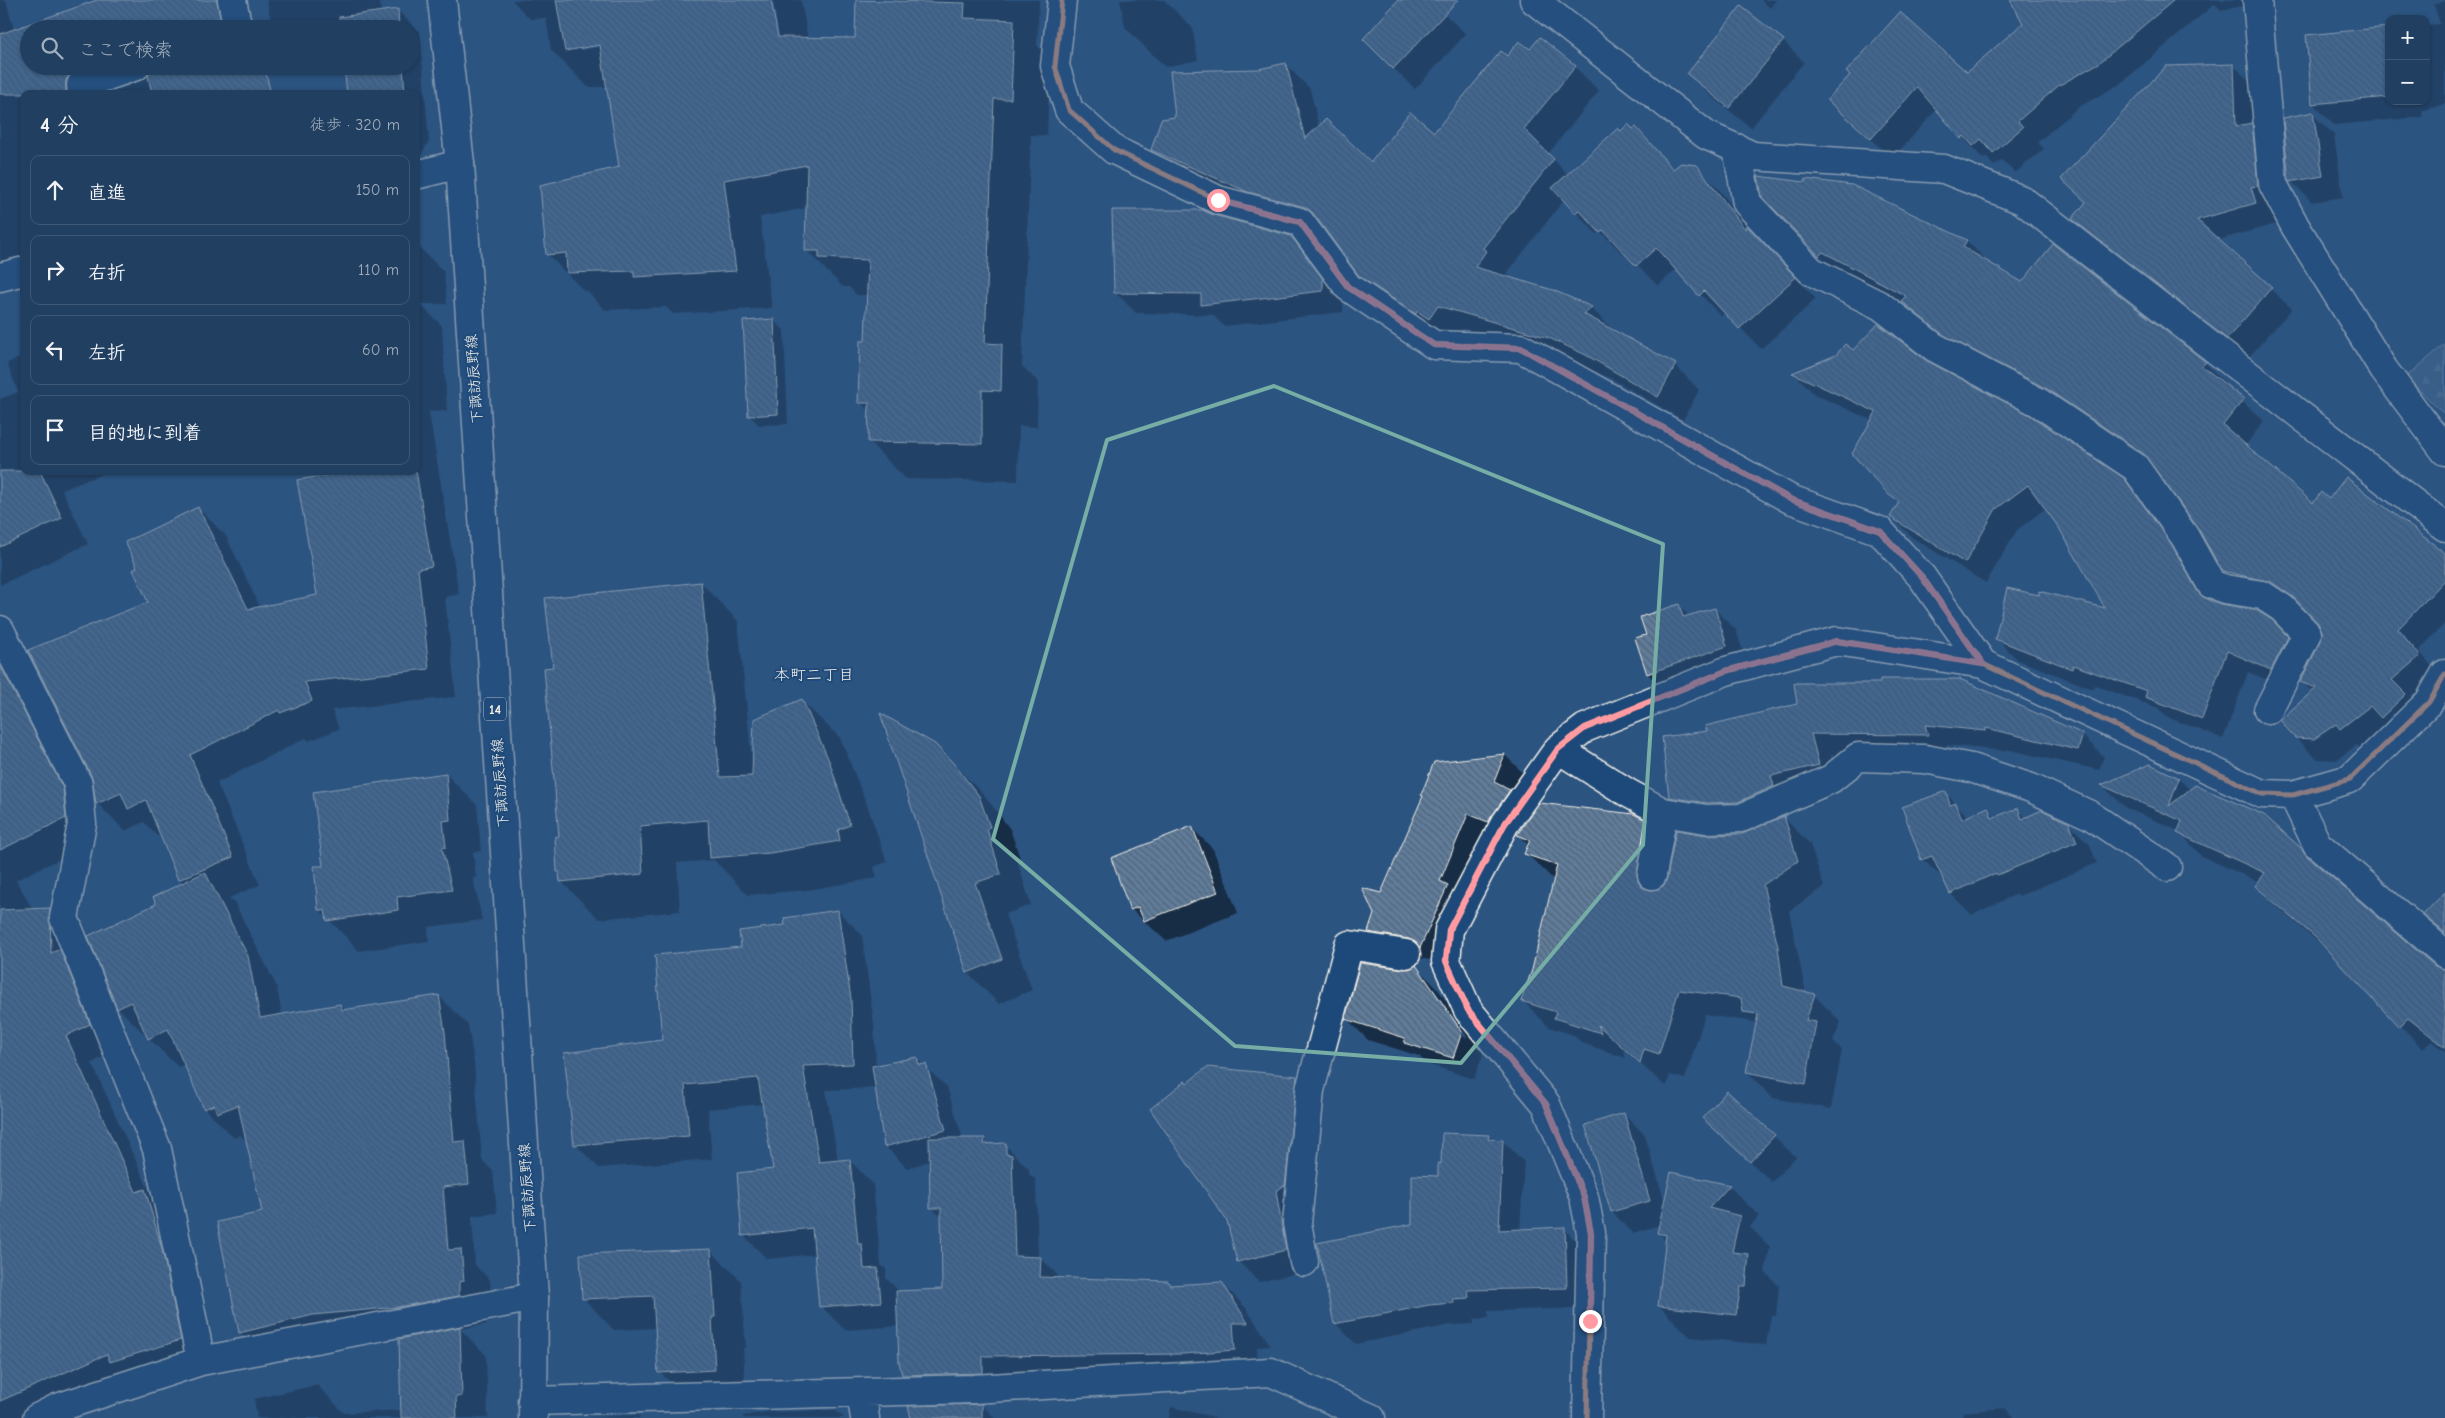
<!DOCTYPE html>
<html lang="ja">
<meta charset="utf-8">
<style>
body{margin:0;font-family:"Comic Neue","Klee One",sans-serif;background:#2d4a6a;color:#f1f3f6}
.controls{position:absolute;right:15px;top:15px;display:grid;overflow:hidden;border-radius:10px;box-shadow:0 1px 4px #0004}
.controls button{width:45px;height:45px;display:grid;place-items:center;padding:0;border:0;border-bottom:1px solid #3e5876;background:#213f61;color:#f1f3f6;font:25px sans-serif}
.stop{position:absolute;width:15px;height:15px;margin:-11px;border:4px solid #ff9aa2;border-radius:50%;background:#fff}
.stop.end{background:#ff9aa2;border-color:#fff;box-shadow:0 1px 5px #0008}
.list{margin:0;padding:0;list-style:none}
h2{display:flex;justify-content:space-between;align-items:center;height:65px;margin:0;padding:0 20px;font-size:21px}
h2 small{font-size:16px;font-weight:400;color:#a2afbd}
.list li{display:grid;grid-template-columns:32px 1fr auto;gap:15px;align-items:center;box-sizing:border-box;height:70px;margin:0 10px 10px;padding:0 10px;border:1px solid #3e5876;border-radius:10px}
.list b{display:block;font-size:19px;white-space:nowrap}
.list em{font-size:16px;font-style:normal;color:#a2afbd}
.icon{flex:none;width:28px;height:28px;fill:none;stroke:currentColor;stroke-width:2;stroke-linecap:round;stroke-linejoin:round}
.map{position:relative;flex:none;width:2445px;height:1418px;overflow:hidden}
.search{position:absolute;background:#213f61;box-shadow:0 1px 4px #0004;left:20px;top:20px;width:400px;height:55px;display:flex;align-items:center;gap:12px;box-sizing:border-box;padding:0 18px;border-radius:28px;color:#a2afbd;font-size:19px}
.panel{position:absolute;background:#213f61;box-shadow:0 1px 4px #0004;left:20px;top:90px;width:400px;height:385px;border-radius:10px}
.map>svg:first-child{display:block}
.forest{fill:url(#forest-firs);stroke:#9eaebc}
.shadow{fill:#0007;fill-rule:evenodd}
.building{fill:url(#building-back-hatch);stroke:#f4f1e8}
.lines{fill:none;stroke-linecap:round;stroke-linejoin:round}
.minor-casing{stroke:#f4f1e8;stroke-width:31}
.major-casing{stroke:#f4f1e8;stroke-width:31}
.minor{stroke:#1f4a7a;stroke-width:28}
.major{stroke:#1f4a7a;stroke-width:28}
.cycleway-casing{stroke:#1f4a7a;stroke-width:8}
.cycleway{stroke:#ffac80;stroke-width:5}
.route{stroke:#ff9aa2;stroke-width:6}
.marked{fill:none;stroke:#76ada5;stroke-width:4;stroke-linejoin:round}
.labels{text-anchor:middle;dominant-baseline:central;stroke-width:4;stroke-linejoin:round;paint-order:stroke}
.shield{fill:#1f4a7a;stroke:#b4bfc7;stroke-width:1}
.shield-label{font-size:14px;font-weight:bold;fill:#f4f1e8}
.street-label{font-size:15px;fill:#f4f1e8;stroke:#1f4a7a}
.neighbourhood-label{font-size:16px;fill:#f4f1e8;stroke:#1f4a7a}
</style>
<div class="map">
<svg width="2445" height="1418" viewBox="0 0 2445 1418">
<defs>
<pattern id="forest-firs" width="22" height="20" patternUnits="userSpaceOnUse" patternTransform="scale(1.25)"><rect width="22" height="20" fill="#496b90"/><path d="M5 1l3.5 6h-7zM16 11l3.5 6h-7z" fill="#6481a0"/></pattern>
<pattern id="building-back-hatch" width="6" height="6" patternUnits="userSpaceOnUse" patternTransform="scale(1.25)"><rect width="6" height="6" fill="#5e7b9a"/><path d="M-1 5l2 2M0 0l6 6M5-1l2 2" fill="none" stroke="#556474"/></pattern>
</defs>
<rect width="100%" height="100%" fill="#2c5481"/>
<filter id="ink" filterUnits="userSpaceOnUse"><feTurbulence type="fractalNoise" baseFrequency=".02" numOctaves="2"/><feDisplacementMap in="SourceGraphic" scale="10" xChannelSelector="R" yChannelSelector="G"/><feConvolveMatrix kernelMatrix="1 2 1 2 8 2 1 2 1" color-interpolation-filters="sRGB"/></filter>
<g filter="url(#ink)">
<path class="forest" d="M2445,344V415L2406,377Z"/>
<path class="shadow" d="M0,0H6L14,30L101,0H227L237,29H29V66H250L260,94H106L130,85L129,82L98,94H24V257L0,263Z
M267,0H379L381,12L397,10L420,32L429,141L416,163V94H348L345,66H411V29H278L271,22Z
M512,0H770L778,44L780,43L773,0H801L808,39H856L858,0H1039L1037,45L1050,58L1047,136L1031,135L1022,366L1038,382L1037,427L1019,426L1018,481L906,479L869,442L870,412L860,402L868,295H857L849,287H843L806,250L807,208L760,217L772,308L673,314L666,307L605,310L587,291H584L547,254L620,168L608,87H588L551,50L546,18L530,19ZM606,43L607,46L580,50V47Z
M1120,0H1164L1192,27L1198,60L1165,67L1125,27Z
M1399,0H1430L1466,34L1415,89L1385,60Z
M1761,0H1776L1770,8Z
M2017,0H2258V3L2221,10L2215,4L2120,84L2079,107L2038,142L2044,149L2015,173L2002,160L1994,166L1986,157L1983,159L1937,109L1892,159L1829,100L1967,73L2025,24Z
M2445,1V104L2422,111L2423,117L2334,125L2313,104L2389,28V101H2426V25L2440,24L2434,5Z
M1540,39L1575,67L1599,91L1548,154L1568,175L1621,132L1636,129L1674,169L1696,167L1718,188L1751,231L1816,299L1761,349L1725,312L1721,316L1676,269L1658,286L1624,251L1622,253L1600,231L1597,234L1564,200L1507,273L1510,276L1508,278L1552,291L1591,308L1615,332L1675,365L1699,390L1683,420L1612,379L1574,362L1463,329L1454,342L1385,299L1360,275L1327,230L1274,216L1177,174L1152,150L1177,118L1260,70L1285,64L1310,89L1319,127L1371,163L1434,134L1507,58L1530,51Z
M1783,41L1804,62L1751,128L1710,95L1689,74Z
M2233,65L2254,86L2271,208L2276,224L2218,240L2292,309L2248,358L2094,240L2074,219L2087,203L2063,179Z
M2312,114L2334,135L2343,197L2312,202L2291,181Z
M1806,183L1852,187L1967,241L1988,262L2022,283L2053,245L2205,363L2226,384L2225,386L2264,421L2245,446L2313,504L2329,500L2445,554V623L2419,651L2441,677L2396,715L2392,713L2385,724L2389,728L2362,750L2357,745L2336,760L2317,759L2296,738L2313,693L2302,681L2322,642L2324,632L2319,622L2287,600L2244,592L2223,571L2199,527L2155,467L2069,410L1965,355L1923,322L1905,304L1845,272L1841,277L1763,195Z
M1214,216L1290,237L1312,258L1343,301V312L1224,326L1213,315L1136,313L1115,292Z
M416,244L444,272L447,304H420L442,326L447,411L429,412L459,594L445,597L456,697L332,710L339,729L309,741L306,738L217,783L260,885L229,898L234,902L277,987L282,1015L340,1005L346,1011L439,996L468,1025L474,1062L482,1160L493,1171L497,1213L472,1216L475,1265L490,1280L492,1310H487V1324L460,1329L486,1355L488,1418H257L254,1399L317,1385L344,1413L402,1410L401,1338L343,1343L269,1361L240,1332L264,1213L247,1141L240,1135L234,1138L205,1109L185,1064L178,1067L118,1008L158,905L184,883L179,879L161,834L157,836L144,822L125,831L97,803L150,603L198,508L226,536L260,607L318,596L329,471H416Z
M773,320L784,330L788,424L759,425L749,415Z
M1853,352L1926,362L2123,479L2145,501L2193,568L2212,602L2271,621L2293,643L2292,690L2248,672L2223,739L2167,717L2158,708L2094,685L2093,689L2018,660L1996,638L2040,596L2108,610L2060,527L2046,508L2017,530L1986,583L1913,538L1892,517L1899,504L1890,494L1873,421L1814,394L1794,373Z
M24,356V471H110L62,490L88,544L0,585V399L18,392L7,363Z
M701,583L738,621L752,762L802,701L840,738L866,802L887,862L874,867L877,878L808,890L748,895L714,860L677,863L680,911L599,919L561,881L558,872L561,837L554,668Z
M1679,606L1690,617L1715,609L1736,630L1748,667L1669,695L1648,674L1647,636Z
M0,620L91,844L16,880L33,910L50,909L76,936L115,1050L92,1063L153,1199L171,1217L206,1366L46,1418H0Z
M1798,705L2083,736L2104,757L2099,770L2005,749L2006,751L1945,745L1948,756L1831,755L1839,786L1692,818L1670,797L1709,733Z
M882,715L934,745L985,796L1010,829L1020,858L1017,860L1031,905L1005,914L1032,990L999,1004L968,973Z
M1505,755L1526,776L1530,812L1436,961L1391,953L1370,932L1382,894L1424,797L1435,763Z
M446,774L477,805L481,851L473,852L476,878H473L482,920L428,927L429,941L359,951L320,910L324,867Z
M2179,779L2190,790L2301,849L2325,873L2434,967L2445,970V1051L2432,1041L2423,1049L2333,955L2280,909L2256,886L2259,882L2201,856L2179,831L2126,808L2103,786Z
M1945,792L1968,817L1987,809L1996,818L2017,809L2026,818L2069,824L2090,845L2097,863L2019,896L2017,894L1972,915L1951,894L1945,880L1922,859Z
M1784,818L1810,844L1824,887L1789,911L1806,993L1815,996L1841,1022L1833,1041L1842,1050L1831,1109L1773,1098L1747,1072L1757,1024L1755,1022L1705,1015L1685,1079L1670,1075L1666,1087L1623,1048L1626,1058L1582,1043L1573,1035L1549,1027L1523,1001L1533,970L1554,880L1526,853L1529,846L1518,834L1645,821L1671,848L1669,860L1672,861L1706,836L1742,835Z
M1192,828L1213,849L1238,913L1166,941L1131,909Z
M838,911L862,935L874,1024L876,1067L916,1058L947,1087L963,1139H984L990,1145H1005L1029,1169V1174L1036,1180L1038,1258H1041L1061,1279L1168,1282L1172,1286L1222,1283L1246,1308L1271,1346L1257,1347L1258,1374L927,1399L903,1375L899,1326L845,1330L821,1306L816,1254L767,1259L743,1235L774,1170L763,1104L708,1109L712,1159L599,1168L575,1144L743,948L786,926ZM876,1088L886,1147L907,1168L930,1161L931,1207L942,1218L943,1291L900,1292L886,1278V1269L881,1265L873,1184L849,1160L838,1161L826,1090Z
M1416,967L1437,988L1483,1054L1474,1079L1427,1064L1419,1056L1368,1040L1347,1019L1404,971ZM1430,988H1433L1467,1037L1465,1038Z
M1297,1078L1318,1099L1307,1271L1259,1282L1238,1261L1228,1220L1187,1084Z
M1727,1093L1796,1157L1772,1182L1703,1118Z
M1624,1114L1645,1135L1665,1203L1729,1186L1759,1216L1750,1227L1770,1247L1765,1272L1779,1286L1776,1316H1771L1766,1345L1690,1337L1659,1306L1667,1241L1658,1232L1660,1225L1633,1233L1612,1212L1587,1126Z
M1489,1136L1493,1141H1503L1524,1162L1520,1231L1564,1229L1585,1250L1588,1308L1488,1311L1489,1318L1474,1319V1324L1451,1325L1356,1344L1335,1323L1413,1225L1439,1177L1442,1165Z
M710,1250L741,1281L746,1348H743L746,1401L691,1403L660,1372L657,1328L614,1330L583,1298Z
M982,1405L995,1418H912Z
M1171,1407L1218,1418H1169Z
M2005,1408L2015,1418H1963L1962,1412Z
M835,1410L844,1418H743V1416L766,1412Z
M638,1415L641,1418L587,1417Z"/>
<path class="building" d="M97,0H217L222,29H29V66H78L74,68L75,71L66,79V94H0V34Z
M556,0H771L778,37L855,38L856,0L965,3L964,18L1014,20L1011,99H994L985,343L1002,344L1001,391L982,390V444L868,442L869,403H858L860,341H865L868,260L819,258V251H805L807,165L724,180L736,271L634,277V271L567,273L566,253L546,255L540,185L619,167L600,45L565,51Z
M1398,0H1458L1393,69L1363,39Z
M2010,0H2174L2099,63L2058,86L2018,121L2023,127L1993,153L1981,139L1973,146L1964,136L1961,139L1917,87L1871,139L1827,100L1850,75L1846,72L1900,12L1967,72L2023,23Z
M1741,6L1784,40L1729,108L1687,74Z
M398,9L399,29H340L339,17Z
M2389,27V97L2312,104L2306,35Z
M1540,37L1576,66L1524,129L1554,159L1483,248L1486,251L1475,267L1553,290L1592,307L1584,314L1676,364L1658,397L1586,355L1549,338L1438,306L1429,319L1417,311L1416,314L1359,276L1313,213L1305,207L1248,192L1151,150L1161,119L1175,117L1170,71L1259,69L1286,63L1305,139L1326,119L1371,162L1410,112L1434,132L1501,51L1507,56L1519,41L1530,49Z
M2234,64L2236,126L2252,123L2258,186L2251,187L2256,203L2197,220L2272,287L2227,339L2072,219L2086,202L2061,179L2166,66Z
M151,66H264L271,94H152L148,76Z
M344,66H403L405,94H347Z
M2313,112L2323,176L2289,182L2283,118Z
M1628,124L1633,129L1636,127L1673,169L1681,163L1697,165L1745,229L1746,225L1796,277L1739,329L1704,291L1699,296L1656,248L1636,266L1603,230L1600,233L1579,210L1575,213L1552,188L1618,128L1621,131Z
M1758,176L1805,182V179L1852,185L1967,240L1963,247L2022,282L2053,244L2206,362L2202,366L2244,399L2223,425L2313,503L2321,492L2329,499L2346,477L2445,553V580L2398,629L2420,656L2392,680L2406,694L2381,718L2370,706L2340,729L2336,724L2314,739L2295,738L2280,720L2316,688L2300,682L2321,641L2322,631L2318,623L2293,597L2271,582L2222,571L2198,528L2144,454L2047,389L1942,334L1901,301L1906,296L1823,252L1819,256L1762,196Z
M1112,210H1202L1214,215L1291,236L1323,279V291L1201,305V294L1114,293Z
M774,319L778,414L748,416L743,321Z
M1878,324L1927,361L2030,415L2124,478L2172,545L2198,592L2206,599L2220,604L2256,610L2272,620L2288,637L2271,670L2227,651L2202,719L2145,697L2147,691L2073,665L2072,669L1995,639L2007,588L2039,595V591L2105,608L2059,528L2028,485L1996,509L1965,563L1890,517L1899,502L1889,495L1852,454L1876,412L1792,373L1836,355L1845,344L1853,350Z
M0,471H40L62,518L0,547Z
M328,471H416L432,566L418,569L429,669L305,682L312,701L280,713L279,710L190,755L233,857L178,880L146,800L128,809L121,793L96,804L92,777L28,650L148,602L133,570L137,567L125,542L198,507L248,609L317,595L297,480L328,475Z
M701,582L720,777L752,776L754,719L802,699L830,763L850,825L838,830L840,841L770,853L710,858L708,820L640,826L643,874L560,882L559,872H557L555,837L559,836L544,668L553,667L545,598Z
M1679,604L1683,617L1715,608L1727,646L1647,674L1635,638L1646,635L1640,617Z
M0,665L63,788L66,818L0,850Z
M1880,679H1960L2083,734L2078,750L1986,728V731L1925,725L1928,735L1811,734L1819,765L1771,776L1774,786L1738,802L1707,803L1669,797L1662,737L1707,731L1705,726L1797,704L1794,683H1880Z
M880,713L935,744L954,764L979,796L990,827L987,829L1001,874L975,883L1002,959L967,973Z
M1505,754L1494,782L1510,790L1488,822L1468,814L1440,881L1448,885L1420,948L1415,942L1409,939L1368,932L1374,914L1362,888L1381,893L1423,796L1421,795L1434,762Z
M2150,764L2179,778L2169,806L2195,785L2264,815L2301,848L2307,856L2435,966L2445,969V1047L2408,1018L2399,1027L2316,938L2255,886L2265,873L2177,833L2182,821L2101,785Z
M446,773L450,820L443,821L446,847L442,848L452,890L397,897L398,910L327,921L325,910H318L314,866H323L313,792Z
M1946,791L1950,805L1956,803L1962,819L1988,807L1992,818L2018,808L2022,819L2042,810L2069,823L2077,842L1997,875L1996,873L1950,894L1932,856L1921,860L1902,807Z
M1539,803L1634,814L1646,820L1637,873L1638,881L1642,887L1650,890L1658,889L1664,885L1667,878L1676,830L1706,835L1742,834L1784,816L1798,861L1763,885L1778,947L1783,986L1815,994L1806,1020L1816,1022L1806,1084L1746,1072L1758,1014L1743,1012L1741,998L1679,990L1659,1054L1644,1049L1640,1063L1598,1025L1601,1033L1554,1018L1556,1012L1521,1001L1532,970L1557,865L1524,854L1530,840L1517,835Z
M1192,826L1218,892L1144,921L1138,907L1130,910L1111,858Z
M205,872L248,956L260,1018L340,1004L342,1010L439,995L445,1032L454,1142L465,1141L469,1184L443,1187L448,1250L461,1249L464,1281L459,1282V1296L398,1307L313,1315L239,1333L217,1222L262,1212L238,1105L217,1113L214,1105L204,1109L168,1029L148,1039L131,1002L117,1009L88,936L156,904L153,897Z
M2445,892V933L2423,915Z
M50,908L51,953L60,949L90,1024L66,1036L136,1192L145,1189L162,1249L181,1340L110,1362L107,1354L0,1401V910Z
M838,910L851,999L853,1064L803,1066L819,1162L850,1159L858,1244H862L864,1269L878,1268L881,1302L819,1307L812,1228L742,1236L737,1173L773,1169L758,1078L685,1085L689,1136L574,1145L564,1053L662,1040L655,955L741,947L739,931L785,925L784,918Z
M1360,963L1404,969L1416,965L1462,1032L1453,1058L1404,1043L1405,1038L1345,1019Z
M917,1057L919,1065L926,1064L946,1130L884,1147L872,1066Z
M1207,1067L1297,1076L1285,1185L1276,1191L1286,1250L1237,1262L1227,1221L1150,1109L1185,1081L1187,1083Z
M1727,1091L1775,1135L1750,1162L1702,1118Z
M1624,1113L1650,1201L1611,1212L1585,1125Z
M1442,1133L1489,1135L1488,1139L1503,1140L1499,1230L1565,1227L1567,1288L1468,1290L1469,1298L1453,1299L1454,1303L1429,1305L1334,1324L1317,1243L1412,1224V1175L1438,1176V1163L1441,1164Z
M929,1138H985L984,1144L1006,1143V1154L1012,1155L1015,1256L1041,1257L1040,1277L1168,1281L1170,1285L1222,1282L1248,1323H1233L1235,1350L1183,1354L983,1356V1373L902,1375L899,1362L896,1291L942,1289L941,1208H930Z
M1671,1172L1730,1185L1709,1208L1740,1216L1732,1252L1749,1254L1746,1286H1741L1736,1315L1658,1306L1666,1235L1657,1233Z
M711,1249L715,1317H712L715,1370L658,1373L653,1296L582,1299L580,1254Z
M460,1327L462,1396L456,1397L457,1418H401L399,1339Z
M982,1404V1418H911L908,1406Z"/>
<g class="lines">
<g class="minor-casing">
<path id="minor" d="M232,0L238,29
M1062,0L1055,66L1069,110L1114,150L1218,200L1300,222L1348,287L1434,345L1521,348L1790,499L1880,531L1922,577L1983,664
M1534,0L1706,135L1753,156L1944,169L2022,200L2445,527
M2257,0L2273,184L2295,226L2384,370L2445,451
M82,94L81,85L136,66
M1737,148L1747,203L1811,271L1881,306L1934,347L2038,402L2135,467L2185,537L2211,584L2225,589L2262,595L2282,608L2307,634L2268,710
M416,175L460,164
M0,277L24,271
M0,630L78,784L82,824L64,918L157,1149L201,1361
M1558,749L1628,793L1663,812L1706,819L1741,818L1831,779L1858,757L1925,759L1971,768L2031,788L2090,815L2167,867
M2293,795L2317,844L2445,954
M1652,875L1663,812
M1304,1262L1297,1223L1310,1090L1349,945L1406,954
M861,1393L865,1418
M532,1401L973,1389L1271,1372L1371,1418
M37,1418L57,1408L201,1361L534,1297
M1587,1418L1591,1233L1584,1197L1546,1104L1468,1010L1446,961L1449,930L1504,825L1558,749L1585,728L1726,671L1837,641L1983,664L2262,794L2293,795L2350,779L2429,702L2445,674"/>
</g>
<g class="major-casing">
<path id="major" d="M442,0L460,164L534,1297L533,1418"/>
</g>
<use href="#minor" class="minor"/>
<use href="#major" class="major"/>
<g class="cycleway-casing">
<path id="cycleway" d="M1062,0L1055,66L1069,110L1114,150L1218,200L1300,222L1348,287L1434,345L1521,348L1790,499L1880,531L1922,577L1983,664
M1587,1418L1591,1233L1584,1197L1546,1104L1468,1010L1446,961L1449,930L1504,825L1558,749L1585,728L1726,671L1837,641L1983,664L2262,794L2293,795L2350,779L2429,702L2445,674"/>
</g>
<use href="#cycleway" class="cycleway"/>
</g>
</g>
<g class="lines" filter="url(#ink)">
<path class="route" d="M1218,200L1300,222L1348,287L1434,345L1521,348L1790,499L1880,531L1922,577L1983,664L1837,641L1726,671L1585,728L1558,749L1504,825L1449,930L1446,961L1468,1010L1546,1104L1584,1197L1591,1233L1590,1321"/>
</g>
<path d="M0 0H2445V1418H0ZM1274,386L1663,544L1643,845L1461,1063L1235,1046L993,839L1107,440Z" fill="#2c5481" fill-opacity=".55" fill-rule="evenodd"/>
<path class="marked" d="M1274,386L1663,544L1643,845L1461,1063L1235,1046L993,839L1107,440Z"/>
<g class="labels">
<rect class="shield" x="484" y="697.5" width="22" height="23" rx="4"/>
<g class="shield-label">
<text x="495" y="709">14</text>
</g>
<g class="street-label">
<text transform="translate(474 379) rotate(-94)">下諏訪辰野線</text>
<text transform="translate(500 783) rotate(-94)">下諏訪辰野線</text>
<text transform="translate(527 1188) rotate(-94)">下諏訪辰野線</text>
</g>
<g class="neighbourhood-label">
<text x="814" y="675">本町二丁目</text>
</g>
</g>
</svg>
<div class="controls">
<button>+</button>
<button>−</button>
</div>
<div class="stop" style="left:1218px;top:200px"></div>
<div class="stop end" style="left:1590px;top:1321px"></div>
<div class="search"><svg class="icon" aria-label="search" viewBox="0 0 24 24"><circle cx="10" cy="10" r="6"/><path d="M15 15l6 6"/></svg>ここで検索</div>
<section class="panel">
<h2>4 分<small>徒歩 · 320 m</small></h2>
<ul class="list">
<li><svg class="icon" aria-label="ahead" viewBox="0 0 24 24"><path d="M12 20V5M6 11l6-6 6 6"/></svg><div><b>直進</b></div><em>150 m</em></li>
<li><svg class="icon" aria-label="right" viewBox="0 0 24 24"><path d="M7 20v-9h11M14 6l5 5-5 5"/></svg><div><b>右折</b></div><em>110 m</em></li>
<li><svg class="icon" aria-label="left" viewBox="0 0 24 24"><path d="M17 20v-9H6M10 6l-5 5 5 5"/></svg><div><b>左折</b></div><em>60 m</em></li>
<li><svg class="icon" aria-label="arrive" viewBox="0 0 24 24"><path d="M6 21V4h12l-3 4 3 4H6"/></svg><div><b>目的地に到着</b></div></li>
</ul>
</section>
</div>
